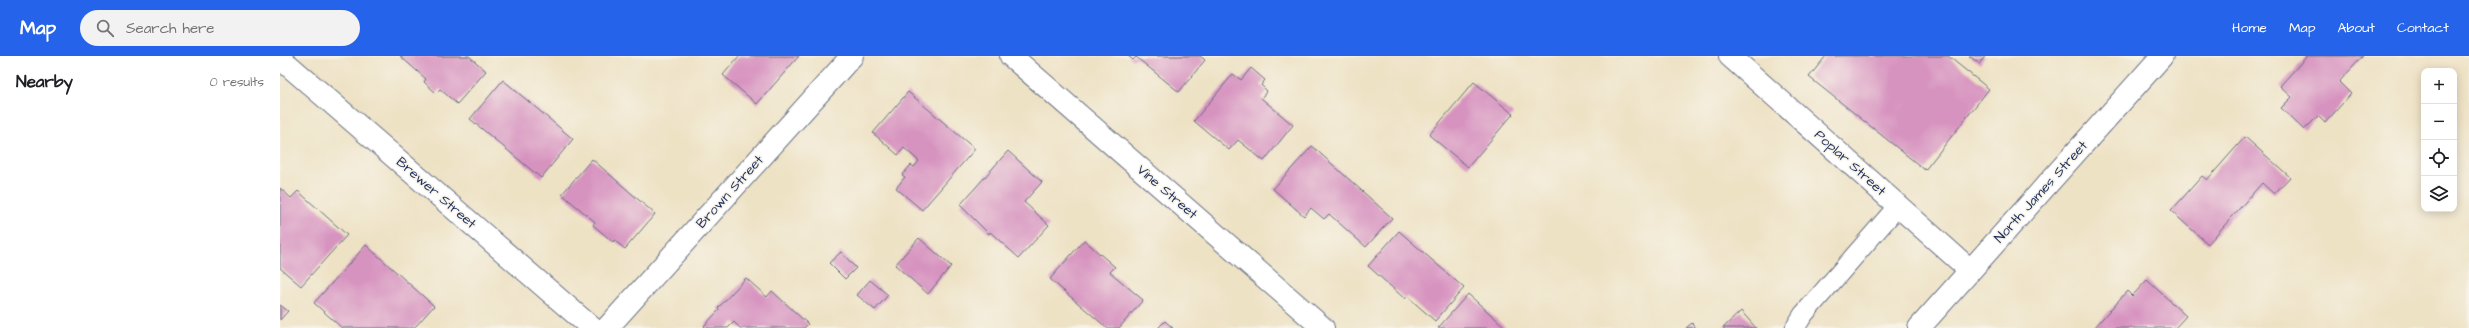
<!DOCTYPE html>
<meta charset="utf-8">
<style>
body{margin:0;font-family:"Architects Daughter",sans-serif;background:#f2f2f2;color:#202124}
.controls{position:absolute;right:12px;top:12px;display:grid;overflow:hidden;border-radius:8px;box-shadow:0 2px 10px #0003}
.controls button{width:36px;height:36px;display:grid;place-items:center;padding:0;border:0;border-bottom:1px solid #e0e0e0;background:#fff;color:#202124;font:20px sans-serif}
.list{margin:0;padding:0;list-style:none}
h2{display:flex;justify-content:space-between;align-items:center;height:52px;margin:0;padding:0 16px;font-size:17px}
h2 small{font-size:13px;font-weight:400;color:#757577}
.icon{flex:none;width:22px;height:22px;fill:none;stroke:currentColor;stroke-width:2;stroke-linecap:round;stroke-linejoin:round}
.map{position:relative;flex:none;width:2189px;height:272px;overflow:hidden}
header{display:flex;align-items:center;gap:24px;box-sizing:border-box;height:56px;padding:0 20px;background:#2563eb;color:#fff}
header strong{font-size:19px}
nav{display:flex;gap:22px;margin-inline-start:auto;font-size:14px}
.search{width:280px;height:36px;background:#f2f2f2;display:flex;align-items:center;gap:10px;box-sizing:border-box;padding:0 14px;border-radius:22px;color:#757577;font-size:15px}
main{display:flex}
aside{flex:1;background:#fff}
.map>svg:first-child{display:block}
.building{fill:#d793c0}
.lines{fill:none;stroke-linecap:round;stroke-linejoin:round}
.service-casing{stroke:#656e82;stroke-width:21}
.minor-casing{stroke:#656e82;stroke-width:24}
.tertiary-casing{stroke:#656e82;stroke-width:24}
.service{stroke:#fff;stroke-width:19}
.minor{stroke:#fff;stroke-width:22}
.tertiary{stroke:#fff;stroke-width:22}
.labels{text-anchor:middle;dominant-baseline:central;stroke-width:3;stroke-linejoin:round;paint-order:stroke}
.street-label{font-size:14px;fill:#1b2f5e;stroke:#f7f3e8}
</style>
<header>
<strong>Map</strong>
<div class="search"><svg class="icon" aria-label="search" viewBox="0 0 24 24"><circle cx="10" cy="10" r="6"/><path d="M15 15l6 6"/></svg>Search here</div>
<nav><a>Home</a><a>Map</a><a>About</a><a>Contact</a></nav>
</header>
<main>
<aside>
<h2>Nearby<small>0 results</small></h2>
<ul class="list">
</ul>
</aside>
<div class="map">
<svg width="2189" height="272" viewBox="0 0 2189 272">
<rect width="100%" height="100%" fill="#f7f3e8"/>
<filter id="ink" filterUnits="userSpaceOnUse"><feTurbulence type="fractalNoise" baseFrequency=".025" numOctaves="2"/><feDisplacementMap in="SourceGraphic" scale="8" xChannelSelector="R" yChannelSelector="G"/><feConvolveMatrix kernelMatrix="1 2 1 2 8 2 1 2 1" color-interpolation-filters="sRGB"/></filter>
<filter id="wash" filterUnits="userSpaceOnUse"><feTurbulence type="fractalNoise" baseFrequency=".012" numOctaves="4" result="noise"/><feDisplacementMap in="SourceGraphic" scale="16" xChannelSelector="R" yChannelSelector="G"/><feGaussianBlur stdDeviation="0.9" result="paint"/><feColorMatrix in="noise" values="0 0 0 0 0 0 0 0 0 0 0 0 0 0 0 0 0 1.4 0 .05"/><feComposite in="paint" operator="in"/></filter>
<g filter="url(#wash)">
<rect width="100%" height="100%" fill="#eee2c5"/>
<g id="blocks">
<path class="building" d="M120,0H189L206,15L177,48L160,33L156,37L144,26L146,23Z
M459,0H519L477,48L443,19Z
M848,0H920L925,4L899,36L856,1L853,4Z
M1546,0H1668L1709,33L1645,114L1529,21Z
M1689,0H1705L1700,8Z
M2027,0H2083L2059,26L2071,38L2045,67L2038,60L2024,74L2001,52L2012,41L2000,30Z
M971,12L985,24L981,29L987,35L981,42L1013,69L984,105L958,84L949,94L914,65L953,18L961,24Z
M223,24L293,83L261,122L190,63Z
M1194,26L1233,58L1188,111L1149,79Z
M628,36L695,93L642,154L616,132L625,121L622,119L631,109L634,111L639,105L624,92L618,99L593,77Z
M1965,81L2010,121L1994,138L1982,127L1928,188L1891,155L1922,120L1927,124Z
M1032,90L1112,162L1086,191L1049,158L1044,163L1031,152L1024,160L993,133Z
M728,95L762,126L744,146L769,169L739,202L710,176L709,178L680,149Z
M312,103L375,158L345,193L334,184L333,186L313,169L315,166L282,138Z
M0,132L11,142L18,135L67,179L21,230L0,212Z
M1119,175L1184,232L1155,265L1127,240L1125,243L1088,210Z
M639,182L671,210L648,238L615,209Z
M804,184L835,211L830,216L863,244L839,272H827L770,223Z
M86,189L154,250L134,272H62L34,247Z
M561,196L576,212L565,223L549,207Z
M466,222L487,241L492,235L528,268L524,272H460L454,266L448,272H426L424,270L439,254L438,252Z
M590,224L608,239L595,254L577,239Z
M1867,224L1906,260L1895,272H1814L1847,235L1852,240Z
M1188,238L1226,272H1158Z
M0,249L8,255L0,264Z
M1461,255L1476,272H1443Z
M885,265L893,272H878Z
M1412,267L1416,272H1406Z"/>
</g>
</g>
<g filter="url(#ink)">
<use href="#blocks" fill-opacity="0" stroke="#656e82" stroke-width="1"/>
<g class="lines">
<g class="service-casing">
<path id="service" d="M1515,272L1523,259L1618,150"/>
</g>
<g class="minor-casing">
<path id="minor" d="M731,0L1043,272
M1450,0L1690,214
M0,2L312,272
M327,272L572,0"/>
</g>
<g class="tertiary-casing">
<path id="tertiary" d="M1639,272L1882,0"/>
</g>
<use href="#service" class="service"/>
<use href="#minor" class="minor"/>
<use href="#tertiary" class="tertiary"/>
</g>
</g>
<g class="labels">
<g class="street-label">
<text transform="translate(1570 107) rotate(42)">Poplar Street</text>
<text transform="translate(450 136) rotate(-48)">Brown Street</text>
<text transform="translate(887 136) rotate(41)">Vine Street</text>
<text transform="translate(1761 136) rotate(-48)">North James Street</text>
<text transform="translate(156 137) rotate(41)">Brewer Street</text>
</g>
</g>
</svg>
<div class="controls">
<button>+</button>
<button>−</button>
<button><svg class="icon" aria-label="locate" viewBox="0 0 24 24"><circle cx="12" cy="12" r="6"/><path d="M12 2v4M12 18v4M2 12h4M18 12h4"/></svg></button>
<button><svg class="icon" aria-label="layers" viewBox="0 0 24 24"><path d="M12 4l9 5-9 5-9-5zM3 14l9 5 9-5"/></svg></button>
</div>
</div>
</main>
